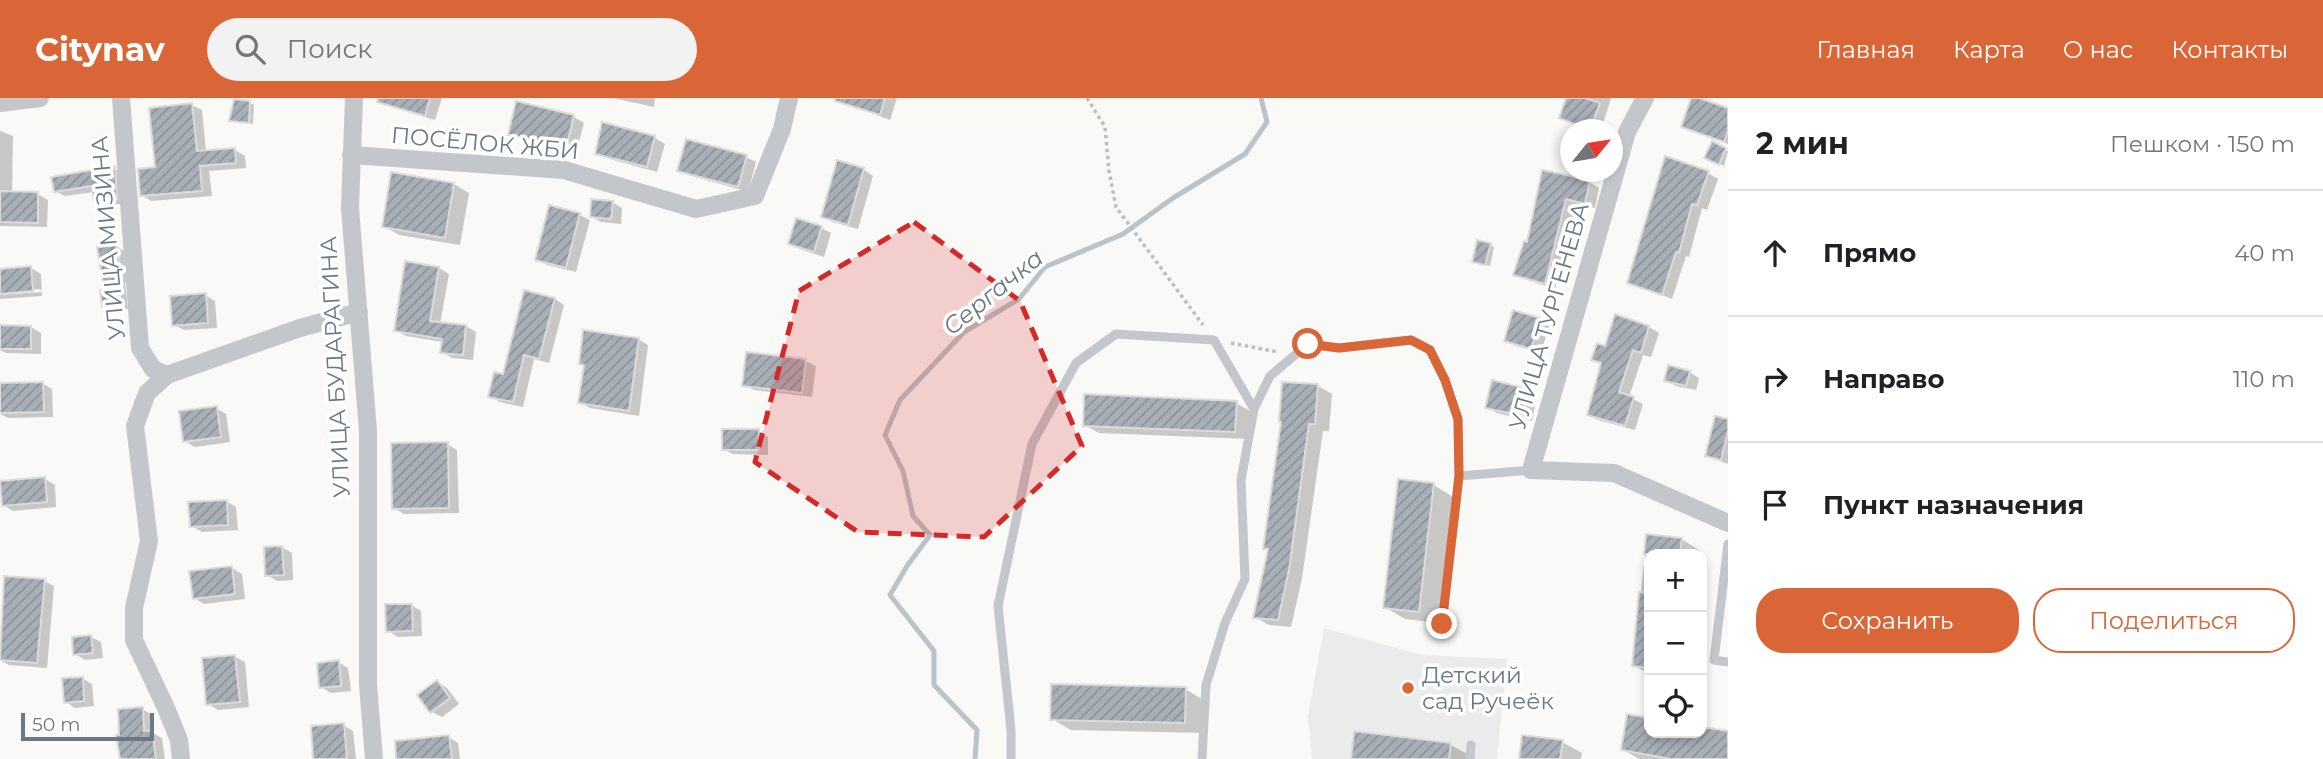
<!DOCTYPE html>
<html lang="ru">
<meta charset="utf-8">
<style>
body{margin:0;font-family:Montserrat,sans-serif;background:#f2f2f2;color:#202124}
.controls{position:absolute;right:21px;bottom:21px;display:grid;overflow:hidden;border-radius:14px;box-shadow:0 4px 10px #0003}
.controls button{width:63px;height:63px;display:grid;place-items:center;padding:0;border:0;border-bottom:2px solid #e0e0e0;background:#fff;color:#202124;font:35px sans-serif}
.compass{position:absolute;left:1560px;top:21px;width:63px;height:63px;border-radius:50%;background:#fff;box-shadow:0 4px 10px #0003;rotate:60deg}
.scale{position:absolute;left:21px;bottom:18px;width:133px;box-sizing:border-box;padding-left:7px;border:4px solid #6a7887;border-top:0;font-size:19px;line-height:24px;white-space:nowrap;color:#6a7887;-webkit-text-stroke:5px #fff;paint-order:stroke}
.stop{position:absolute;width:21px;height:21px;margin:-16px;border:5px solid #da6637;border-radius:50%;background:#fff}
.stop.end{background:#da6637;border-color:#fff;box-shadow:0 2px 7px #0008}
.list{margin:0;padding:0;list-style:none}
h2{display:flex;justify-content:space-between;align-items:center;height:91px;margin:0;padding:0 28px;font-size:30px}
h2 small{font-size:23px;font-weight:400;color:#757577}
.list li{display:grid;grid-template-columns:46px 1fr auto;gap:21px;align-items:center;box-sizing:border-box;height:126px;padding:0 28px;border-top:2px solid #e0e0e0}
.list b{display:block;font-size:26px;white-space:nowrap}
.list em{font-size:23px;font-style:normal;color:#757577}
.actions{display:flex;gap:14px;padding:21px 28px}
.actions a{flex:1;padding:16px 0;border:2px solid #da6637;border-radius:28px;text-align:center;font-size:24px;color:#da6637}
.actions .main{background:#da6637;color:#fff}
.icon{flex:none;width:38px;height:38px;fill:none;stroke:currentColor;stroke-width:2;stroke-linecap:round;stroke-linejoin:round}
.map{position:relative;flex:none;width:1728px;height:661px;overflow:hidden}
header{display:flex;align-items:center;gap:42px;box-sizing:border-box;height:98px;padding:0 35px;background:#da6637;color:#fff}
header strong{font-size:33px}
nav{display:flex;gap:38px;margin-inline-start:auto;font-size:24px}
.search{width:490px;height:63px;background:#f2f2f2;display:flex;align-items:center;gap:18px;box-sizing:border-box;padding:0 24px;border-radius:38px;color:#757577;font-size:26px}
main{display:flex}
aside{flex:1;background:#fff}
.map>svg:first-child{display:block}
.built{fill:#eaebeb}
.shadow{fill:#0003}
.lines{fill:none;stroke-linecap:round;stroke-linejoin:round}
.stream{stroke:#b9c3c8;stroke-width:5}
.building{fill:url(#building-hatch);stroke:#dbdbda;stroke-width:2}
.path{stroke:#bbbec1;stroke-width:3.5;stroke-dasharray:3.5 3.5;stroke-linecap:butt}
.lane{stroke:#c3c6ca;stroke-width:9}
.street{stroke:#c3c6ca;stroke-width:18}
.route{stroke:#da6637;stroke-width:9}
.marked{fill:#d62828;fill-opacity:0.2;stroke:#d62828;stroke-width:5;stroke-dasharray:14 9;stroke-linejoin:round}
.poi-dot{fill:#da6637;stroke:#fff;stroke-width:2.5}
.labels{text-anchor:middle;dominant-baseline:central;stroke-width:7;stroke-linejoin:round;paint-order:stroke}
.street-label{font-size:23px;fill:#6a7887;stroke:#fff}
.poi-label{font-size:23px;fill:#6a7887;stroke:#fff;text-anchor:start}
.water-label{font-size:24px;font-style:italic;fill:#667881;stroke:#fff}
</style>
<header>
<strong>Citynav</strong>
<div class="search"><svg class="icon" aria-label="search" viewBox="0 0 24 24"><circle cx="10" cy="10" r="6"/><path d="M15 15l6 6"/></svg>Поиск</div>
<nav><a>Главная</a><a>Карта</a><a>О нас</a><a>Контакты</a></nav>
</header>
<main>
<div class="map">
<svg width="1728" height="661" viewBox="0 0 1728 661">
<defs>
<pattern id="building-hatch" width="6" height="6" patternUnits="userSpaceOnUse" patternTransform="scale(1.75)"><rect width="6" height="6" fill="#a8afb7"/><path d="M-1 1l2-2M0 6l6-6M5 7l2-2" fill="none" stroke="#8d939a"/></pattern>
</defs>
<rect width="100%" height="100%" fill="#f9f9f7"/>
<path class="built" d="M1324,530L1422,557L1507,561L1497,661H1312L1308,618Z"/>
<path class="shadow" d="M400,0H442L435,22L408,14L398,9Z
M613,0H655L654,9Z
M853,0H897L890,22L851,7Z
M1568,0H1611L1601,32H1588L1561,19Z
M1693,0L1728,11V46L1683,29Z
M250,5L254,7L253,26L231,22Z
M518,5L574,19L584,25L576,55L520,41L510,36Z
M192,7L202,12L206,54L235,52L245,58L246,70L209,73L212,98L151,103L142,97Z
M604,27L655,40L665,46L657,74L606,60L597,55Z
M0,33L13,38L12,95L38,96L48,102L47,129L0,128Z
M1713,46L1728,53L1724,68L1711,62Z
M746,59L756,64L748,94L689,77L679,72Z
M839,65L864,72L873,78L858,131L833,124L823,118Z
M114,70L124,76L127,106H105L95,100L94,94L65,98L55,93Z
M1544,74L1589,84L1599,90L1595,110L1576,106L1555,191L1525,181L1515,176L1528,146Z
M1708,75L1718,81L1707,112L1702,110L1689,159L1686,158L1672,201L1629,184Z
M454,86L469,95L460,147L399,137L384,128Z
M612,104L622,110L621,126L601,124L591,118Z
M551,109L580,117L590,122L576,174L547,167L537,161Z
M821,130L831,135L824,159L800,151L790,146Z
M1490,147L1494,149L1490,168L1474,163Z
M116,148L124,153L129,184L125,185L128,211L112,212L104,208Z
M407,165L439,170L449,176L440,226L466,228L476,234L473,262L452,260L442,254L443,244L406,238L396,232Z
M31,170L41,176L42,198L0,201V197L42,194V191L0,194V173Z
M205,197L215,203L217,230L184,232L174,227Z
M555,201L564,207L549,265L534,261L523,309L500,304L490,298Z
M1616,219L1649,229L1659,235L1651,259L1643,257L1629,299L1643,306L1635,332L1598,322L1589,316L1603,266L1593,261L1606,250Z
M1539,222L1549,228L1541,255L1516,248L1506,242Z
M0,229H31L41,235V256L6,255L0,252Z
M638,241L648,247L639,318L590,310L580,304Z
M806,263L816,268L812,299L754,292L744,287Z
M1689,274L1699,280L1696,292L1676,288L1666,282Z
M42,285L52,291L53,319L8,320L0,316V286Z
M1318,288L1332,296L1329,333H1323L1302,480L1291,529L1269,527L1255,519L1269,452L1265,450L1283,324Z
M1528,292L1537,298L1532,323L1497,315L1487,309Z
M1236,305L1250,313L1249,341L1099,335L1085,327Z
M216,310L226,316L230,344L195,349L185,343Z
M1728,323V366L1707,358Z
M759,333L768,339V357L733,356L723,351Z
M447,346L457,352L459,415L404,416L394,410Z
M45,381L55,387L56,409L13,413L3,407Z
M1434,387L1453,399L1439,525L1405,521L1385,509Z
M226,403L236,409L238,432L202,434L192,428Z
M1647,438L1681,441L1701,453L1700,456H1649V576L1633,567Z
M282,449L292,455L293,482L277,483L267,477Z
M232,470L242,476L245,501L204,506L194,500Z
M6,480L44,483L54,488L47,570L9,567L0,562Z
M411,507L421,513L422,538L398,539L388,533Z
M91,539L101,544L103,560L85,562L75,556Z
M235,559L245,564L249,609L218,612L208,606Z
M338,564L348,570L351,593L331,595L321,589Z
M82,580L92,586L94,608L75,610L66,604Z
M437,584L447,590L459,606L442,619L432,614Z
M1185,591L1205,603L1204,635L1071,632L1052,621Z
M142,611L152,617L153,635L162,640L165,661H122Z
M1628,618L1649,622V635H1702V631L1728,635V661H1639L1622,651Z
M343,627L353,633L356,661H315Z
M448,639L458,645L460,661H398Z
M1562,644L1582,655L1581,661H1521Z
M1451,647L1471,658L1470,661H1352Z"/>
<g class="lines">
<path class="stream" d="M975,661L977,632L934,587V553L890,497L907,468L930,437L913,418L903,373L885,337L900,302L964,234L1019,201L1045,169L1123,136L1173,100L1245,56L1267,24L1261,0"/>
</g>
<path class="building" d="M378,0H430L425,18L377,4Z
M835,0H885L880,17L835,3Z
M1566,0H1585L1600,5L1590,32L1559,20Z
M1691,0H1699L1728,10V32L1724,44L1681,29Z
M234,1L250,3L249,25L229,23Z
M516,3L574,17L566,51L508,37Z
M192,5L197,53L235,50L236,65L200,68L202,93L140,98L138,71L155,69L149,10Z
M602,24L655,38L647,69L595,56Z
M686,41L747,57L738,89L677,73Z
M1712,43L1726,50L1719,67L1704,60Z
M1665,58L1709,73L1697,107L1692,106L1679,155L1676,154L1662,197L1627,185Z
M837,62L864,70L848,127L821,119Z
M115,68L117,101L93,102L92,88L54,94L51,79Z
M1542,72L1590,82L1585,106L1566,101L1545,186L1513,177L1524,143L1527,144Z
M391,74L454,85L445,140L382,129Z
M0,93L38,94V125L0,124Z
M591,101L613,103L611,121L590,119Z
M549,107L580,115L566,170L535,162Z
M796,120L822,128L814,154L788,146Z
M1477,142L1491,145L1485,167L1472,164Z
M116,146L122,180L118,181L121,207L102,209L100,192H104L97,149Z
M405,163L439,169L430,223L466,227L463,257L440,255L442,241L394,233Z
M31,168L33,193L0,196V171Z
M524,192L555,200L539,261L524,257L513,304L488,299L494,274L503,276Z
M206,195L208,225L172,228L170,198Z
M1513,212L1540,220L1531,251L1504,243Z
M1615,216L1649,228L1641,255L1633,252L1619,294L1634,299L1625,328L1587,317L1601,265L1591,262L1597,245L1605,248Z
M0,227L31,228V251H0Z
M583,232L639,240L629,313L578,305L584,267L579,266Z
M746,254L806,261L802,295L742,288Z
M1668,267L1690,273L1686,288L1664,283Z
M1492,282L1528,291L1522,318L1485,310Z
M43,284L44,314L0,315V285Z
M1282,284L1318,286L1315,326H1309L1289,472L1278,522L1253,520L1268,451H1263L1281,324H1279Z
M1084,296L1237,303L1235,334L1083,328Z
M217,308L221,339L183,344L179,313Z
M1715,318L1728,321V333L1721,362L1705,358Z
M722,331H759V352H722Z
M448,344L449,410L392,411L391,345Z
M45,379L47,404L2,408L0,383Z
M1398,381L1434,385L1419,514L1383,510Z
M227,402L228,427L190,429L188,404Z
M1646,436L1682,440L1680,456H1644Z
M282,448L284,477L265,478L264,449Z
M232,468L235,496L193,501L189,473Z
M4,478L45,481L37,565L0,562Z
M1639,494L1649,495V570L1632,568Z
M385,506H412L413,533L386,534Z
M91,537L93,555L73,557L72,539Z
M235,557L240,604L206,607L202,560Z
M339,562L341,588L319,590L317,565Z
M83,579L84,603L64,605L62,580Z
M437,582L450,600L430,615L417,597Z
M1051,586L1186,589L1185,625L1050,622Z
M143,609L144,633L152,632L156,661H120L116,637H119L118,611Z
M1627,616L1649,620V635H1702V629L1728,633V661H1671L1621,652Z
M344,625L347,661H313L311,628Z
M1354,633L1451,645L1449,661H1351Z
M449,637L452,661H396L395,643Z
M1522,637L1563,642L1560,661H1519Z"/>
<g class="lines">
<path class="path" d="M1087,0L1105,29L1109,73L1116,109L1203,227
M1231,245L1278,254"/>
<path class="lane" d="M1728,446L1714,562L1728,564
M1442,526L1459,378
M1011,661V632L998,508L1032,346L1076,265L1116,236L1214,242L1254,311
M1202,661L1206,587L1225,525L1245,481L1241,382L1254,311L1270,278L1308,246L1339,250L1411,242L1430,252L1445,282L1458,322L1459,378L1531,372
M1470,661L1471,647"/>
<path class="street" d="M121,0L140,250L153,271L167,277L147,295L135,328L149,443L134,510V542L166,610L179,642L181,661
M354,0L350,110L368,333V587L374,661
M1645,0L1627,34L1531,372L1614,375L1728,425
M0,5L40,0
M351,57L564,72L696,111L755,98L782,31L789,0
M167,277L300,230L359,214"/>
</g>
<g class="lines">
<path class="route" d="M1308,246L1339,250L1411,242L1430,252L1445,282L1458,321L1459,378L1442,526"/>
</g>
<path class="marked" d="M914,124L1020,203L1082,348L984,439L858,434L755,364L799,193Z"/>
<circle class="poi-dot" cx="1408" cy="590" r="7"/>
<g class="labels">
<g class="street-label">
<text transform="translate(485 45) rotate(5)">ПОСЁЛОК ЖБИ</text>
<text transform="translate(108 140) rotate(-95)">УЛИЦА МИЗИНА</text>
<text transform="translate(1549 218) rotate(-74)">УЛИЦА ТУРГЕНЕВА</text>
<text transform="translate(335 269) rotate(-93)">УЛИЦА БУДАРАГИНА</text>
</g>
<g class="poi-label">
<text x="1422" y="577">Детский<tspan x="1422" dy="26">сад Ручеёк</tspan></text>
</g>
<g class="water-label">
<text transform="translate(993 194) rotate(-39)">Сергачка</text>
</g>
</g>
</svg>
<div class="controls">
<button>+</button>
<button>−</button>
<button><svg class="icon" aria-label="locate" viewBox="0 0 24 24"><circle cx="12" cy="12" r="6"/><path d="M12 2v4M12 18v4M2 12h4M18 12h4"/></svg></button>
</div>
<svg class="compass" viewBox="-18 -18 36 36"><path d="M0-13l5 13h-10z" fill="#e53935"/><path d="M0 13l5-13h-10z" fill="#757577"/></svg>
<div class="scale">50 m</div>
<div class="stop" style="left:1308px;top:246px"></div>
<div class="stop end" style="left:1442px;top:526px"></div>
</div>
<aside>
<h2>2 мин<small>Пешком · 150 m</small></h2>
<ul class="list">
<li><svg class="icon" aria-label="ahead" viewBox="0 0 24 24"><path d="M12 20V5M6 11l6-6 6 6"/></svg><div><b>Прямо</b></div><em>40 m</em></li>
<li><svg class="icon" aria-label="right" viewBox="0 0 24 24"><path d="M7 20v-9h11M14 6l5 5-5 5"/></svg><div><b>Направо</b></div><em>110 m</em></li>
<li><svg class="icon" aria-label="arrive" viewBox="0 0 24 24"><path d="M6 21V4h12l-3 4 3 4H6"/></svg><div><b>Пункт назначения</b></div></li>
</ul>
<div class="actions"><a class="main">Сохранить</a><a>Поделиться</a></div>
</aside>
</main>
